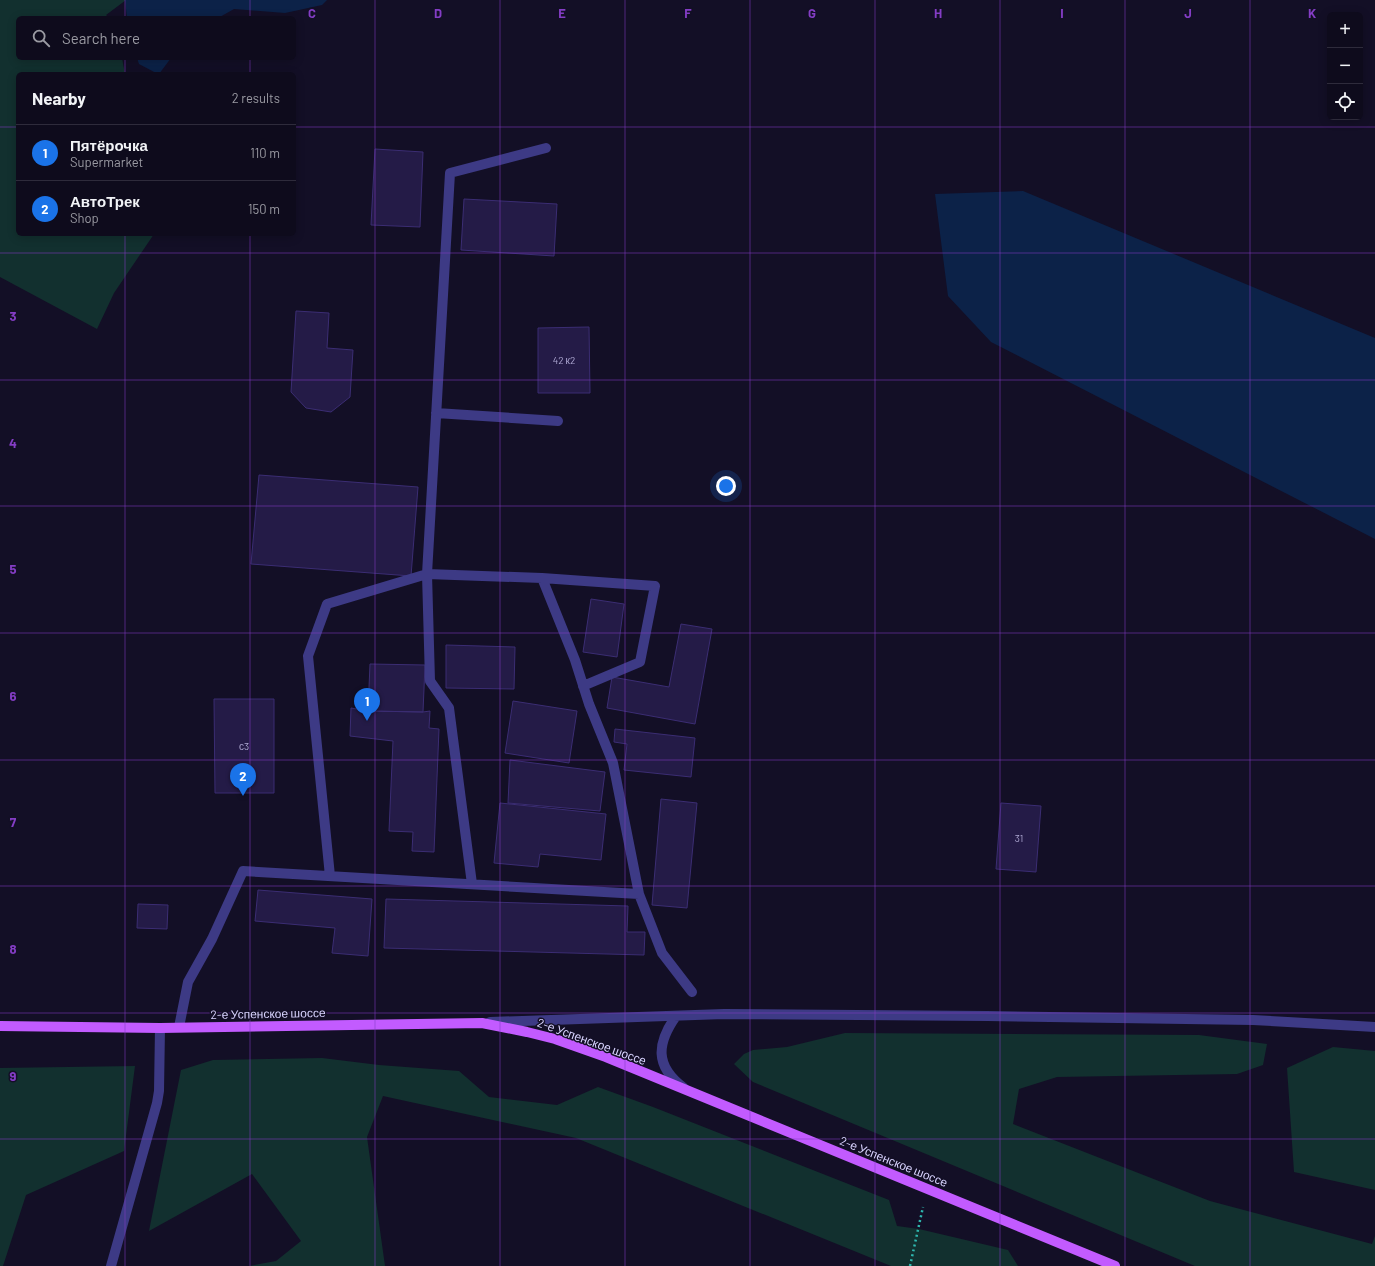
<!DOCTYPE html>
<meta charset="utf-8">
<style>
body{margin:0;font-family:Barlow,sans-serif;background:#171425;color:#f1f3f6}
.controls{position:absolute;right:12px;top:12px;display:grid;overflow:hidden;border-radius:6px;box-shadow:0 2px 10px #0003}
.controls button{width:36px;height:36px;display:grid;place-items:center;padding:0;border:0;border-bottom:1px solid #2e2b3b;background:#0e0b1c;color:#f1f3f6;font:20px sans-serif}
.you{position:absolute;left:726px;top:486px;width:14px;height:14px;margin:-10px;border:3px solid #fff;border-radius:50%;background:#1a73e8;box-shadow:0 0 0 6px #1a73e833}
.badge{display:grid;place-items:center;width:26px;height:26px;border-radius:50%;background:#1a73e8;color:#fff;font-size:13px;font-weight:700}
.pin{position:absolute;translate:-50% -33px;filter:drop-shadow(0 1px 2px #0008)}
.pin::after{content:'';position:absolute;top:21px;width:14px;height:12px;background:inherit;clip-path:polygon(0 0,100% 0,50% 100%)}
.list{margin:0;padding:0;list-style:none}
h2{display:flex;justify-content:space-between;align-items:center;height:52px;margin:0;padding:0 16px;font-size:17px}
h2 small{font-size:13px;font-weight:400;color:#9b9ba3}
.list li{display:grid;grid-template-columns:26px 1fr auto;gap:12px;align-items:center;box-sizing:border-box;height:56px;padding:0 16px;border-top:1px solid #2e2b3b}
.list b{display:block;font-size:15px;white-space:nowrap}
.list p{margin:0;font-size:13px;white-space:nowrap;color:#9b9ba3}
.list em{font-size:13px;font-style:normal;color:#9b9ba3}
.icon{flex:none;width:22px;height:22px;fill:none;stroke:currentColor;stroke-width:2;stroke-linecap:round;stroke-linejoin:round}
.map{position:relative;flex:none;width:1375px;height:1266px;overflow:hidden}
.search{position:absolute;background:#0e0b1c;box-shadow:0 2px 10px #0003;left:16px;top:16px;width:280px;height:44px;display:flex;align-items:center;gap:10px;box-sizing:border-box;padding:0 14px;border-radius:6px;color:#9b9ba3;font-size:15px}
.panel{position:absolute;background:#0e0b1c;box-shadow:0 2px 10px #0003;left:16px;top:72px;width:280px;height:164px;border-radius:6px}
.map>svg:first-child{display:block}
.green{fill:#12302f}
.water{fill:#0c2248}
.building{fill:#241b47;stroke:#3b2d73}
.lines{fill:none;stroke-linecap:round;stroke-linejoin:round}
.path{stroke:#2fb8b0;stroke-width:2.5;stroke-dasharray:2 3;stroke-linecap:butt}
.minor{stroke:#3d3a85;stroke-width:10}
.major{stroke:#c25bff;stroke-width:10}
.grid{fill:none;stroke:#843dc5;stroke-width:1;stroke-opacity:0.55}
.labels{text-anchor:middle;dominant-baseline:central;stroke-width:3;stroke-linejoin:round;paint-order:stroke}
.number-label{font-size:10px;fill:#aca6d1}
.street-label{font-size:12px;fill:#d9d4ff;stroke:#130f26}
.grid-label{font-size:13px;text-anchor:middle;font-weight:bold;fill:#843dc5;stroke:#130f26;stroke-width:3;stroke-linejoin:round;paint-order:stroke}
</style>
<div class="map">
<svg width="1375" height="1266" viewBox="0 0 1375 1266">
<rect width="100%" height="100%" fill="#130f26"/>
<path class="green" d="M0,0H126L106,15L109,18H18V58H122L125,74H18V234H154L114,293L97,329L0,277Z
M845,1033L1199,1035L1267,1044L1263,1065L1237,1074L1057,1077L1019,1089L1013,1124L1210,1201L1372,1244L1375,1236V1266H1195L753,1082L734,1064L744,1054L753,1050L787,1047Z
M1333,1047L1375,1051V1190L1294,1172L1287,1068Z
M322,1058L379,1065L459,1071L489,1097L557,1105L598,1087L653,1107L889,1200L897,1226L919,1229L1008,1250L1018,1266H891L576,1138L383,1096L367,1137L385,1266H249L276,1261L301,1241L252,1174L149,1231L181,1070L213,1060Z
M135,1066L124,1151L26,1195L3,1266H0V1068Z"/>
<path class="water" d="M125,0H327L322,5L285,13L234,9L218,18H127Z
M137,58H171L159,74H158L139,64Z
M1023,191L1375,338V539L991,342L948,296L935,194Z"/>
<path class="building" d="M375,149L423,152L420,227L371,225Z
M464,199L557,204L554,256L461,250Z
M296,311L329,313L327,348L353,350L350,397L331,412L306,408L291,392Z
M589,327L590,393H538V328Z
M259,475L418,487L411,576L251,564Z
M591,599L624,604L617,657L583,652Z
M681,624L712,629L695,724L607,708L612,677L669,687Z
M446,645L515,647L514,689L446,688Z
M370,664L425,665L423,712L368,711Z
M214,699H274V793H215Z
M513,701L577,711L569,763L505,753Z
M351,708L368,711L423,712L430,711L429,728L439,729L434,852L412,851L413,832L389,831L393,741L350,736Z
M615,729L695,738L691,777L624,770L627,744L614,742Z
M510,760L605,772L600,811L508,803Z
M661,799L697,803L687,908L652,905Z
M500,803L606,814L601,860L540,854L538,867L494,863Z
M1001,803L1041,806L1036,872L996,869Z
M258,890L372,899L368,956L332,953L335,928L255,921Z
M386,899L628,906L627,932H645L644,955L384,948Z
M138,904L168,905L167,929L137,928Z"/>
<g class="lines">
<path class="path" d="M910,1266L923,1207"/>
<path class="minor" d="M436,413L558,421
M583,686L640,662L655,586L542,578L575,660L589,704L613,763L639,894L662,953L692,992
M330,876L308,656L327,604L427,574L450,173L546,148
M472,884L449,708L430,681L427,574L542,578
M676,1016C657,1043 654,1066 684,1088
M490,1022L724,1014L987,1016L1253,1020L1375,1027
M179,1027L188,982L212,939L243,871L639,894
M111,1266L157,1103L159,1091L160,1028"/>
<path class="major" d="M0,1026L160,1028L482,1023L527,1032L555,1039L606,1057L1115,1266"/>
</g>
<path class="grid" d="M125,0V18M250,0V18M375,0V1266M500,0V1266M625,0V1266M750,0V1266M875,0V1266M1000,0V1266M1125,0V1266M1250,0V1266M125,58V74M250,58V74M0,127H18M294,127H1375M125,234V1266M250,234V1266M0,253H1375M0,380H1375M0,506H1375M0,633H1375M0,760H1375M0,886H1375M0,1013H1375M0,1139H1375"/>
<g class="labels">
<g class="number-label">
<text x="564" y="360">42 к2</text>
<text x="244" y="746">с3</text>
<text x="1019" y="838">31</text>
</g>
<g class="street-label">
<text transform="translate(268 1013) rotate(-1)">2-е Успенское шоссе</text>
<text transform="translate(592 1041) rotate(20)">2-е Успенское шоссе</text>
<text transform="translate(894 1161) rotate(22)">2-е Успенское шоссе</text>
</g>
</g>
<g class="grid-label">
<text x="312" y="18">C</text>
<text x="438" y="18">D</text>
<text x="562" y="18">E</text>
<text x="688" y="18">F</text>
<text x="812" y="18">G</text>
<text x="938" y="18">H</text>
<text x="1062" y="18">I</text>
<text x="1188" y="18">J</text>
<text x="1312" y="18">K</text>
<text x="13" y="321">3</text>
<text x="13" y="448">4</text>
<text x="13" y="574">5</text>
<text x="13" y="701">6</text>
<text x="13" y="827">7</text>
<text x="13" y="954">8</text>
<text x="13" y="1081">9</text>
</g>
</svg>
<div class="controls">
<button>+</button>
<button>−</button>
<button><svg class="icon" aria-label="locate" viewBox="0 0 24 24"><circle cx="12" cy="12" r="6"/><path d="M12 2v4M12 18v4M2 12h4M18 12h4"/></svg></button>
</div>
<div class="you"></div>
<div class="pin badge" style="left:367px;top:721px">1</div>
<div class="pin badge" style="left:243px;top:796px">2</div>
<div class="search"><svg class="icon" aria-label="search" viewBox="0 0 24 24"><circle cx="10" cy="10" r="6"/><path d="M15 15l6 6"/></svg>Search here</div>
<section class="panel">
<h2>Nearby<small>2 results</small></h2>
<ul class="list">
<li><span class="badge">1</span><div><b>Пятёрочка</b><p>Supermarket</p></div><em>110 m</em></li>
<li><span class="badge">2</span><div><b>АвтоТрек</b><p>Shop</p></div><em>150 m</em></li>
</ul>
</section>
</div>
